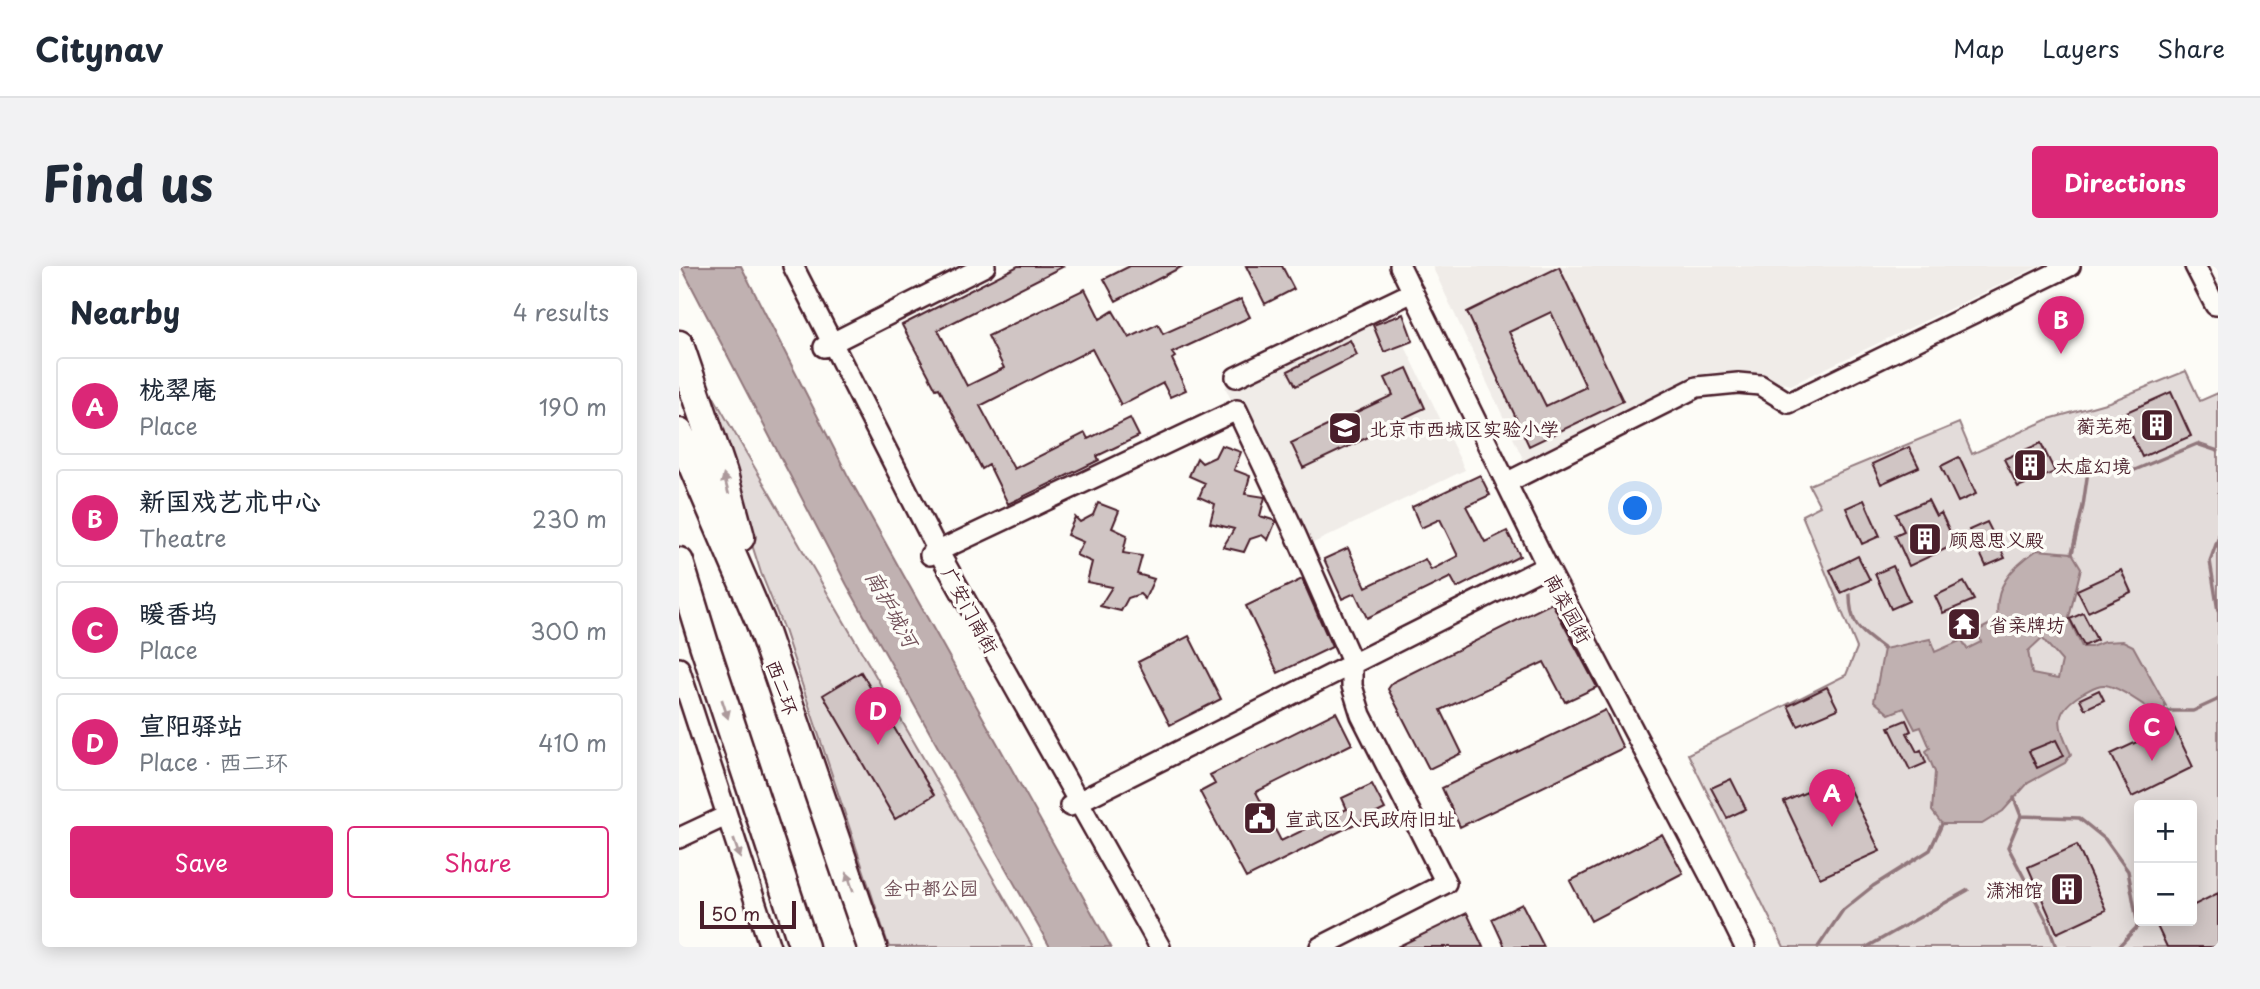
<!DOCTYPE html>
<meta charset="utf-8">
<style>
body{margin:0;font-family:"Playpen Sans","LXGW WenKai TC",sans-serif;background:#f2f2f3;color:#1f2937}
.controls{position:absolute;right:21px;bottom:21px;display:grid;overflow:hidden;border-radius:7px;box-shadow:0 4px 18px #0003}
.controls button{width:63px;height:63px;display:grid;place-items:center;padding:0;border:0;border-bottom:2px solid #e0e1e3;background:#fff;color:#1f2937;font:35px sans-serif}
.scale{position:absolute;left:21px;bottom:18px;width:96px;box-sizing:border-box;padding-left:7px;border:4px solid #4a1f2b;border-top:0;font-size:19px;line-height:24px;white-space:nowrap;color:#4a1f2b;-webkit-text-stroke:5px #fdfcf7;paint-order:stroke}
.you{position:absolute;left:957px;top:243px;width:24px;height:24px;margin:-18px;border:5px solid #fff;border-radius:50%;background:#1a73e8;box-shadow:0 0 0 10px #1a73e833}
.badge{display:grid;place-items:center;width:46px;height:46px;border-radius:50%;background:#db2777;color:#fff;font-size:23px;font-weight:700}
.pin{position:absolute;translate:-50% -58px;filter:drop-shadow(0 2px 4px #0008)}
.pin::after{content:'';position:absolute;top:37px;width:24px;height:21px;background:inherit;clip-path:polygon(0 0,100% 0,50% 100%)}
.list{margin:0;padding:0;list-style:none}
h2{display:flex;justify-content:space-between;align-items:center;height:91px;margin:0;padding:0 28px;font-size:30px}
h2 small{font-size:23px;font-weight:400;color:#747a83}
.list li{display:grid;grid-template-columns:46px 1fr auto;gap:21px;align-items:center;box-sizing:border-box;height:98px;margin:0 14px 14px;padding:0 14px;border:2px solid #e0e1e3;border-radius:7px}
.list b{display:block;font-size:26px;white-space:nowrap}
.list p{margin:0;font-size:23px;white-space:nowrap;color:#747a83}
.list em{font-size:23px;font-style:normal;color:#747a83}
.actions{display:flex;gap:14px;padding:21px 28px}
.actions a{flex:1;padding:16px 0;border:2px solid #db2777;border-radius:7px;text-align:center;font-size:24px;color:#db2777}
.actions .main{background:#db2777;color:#fff}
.map{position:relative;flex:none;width:1539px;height:681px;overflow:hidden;border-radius:7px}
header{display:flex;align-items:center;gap:42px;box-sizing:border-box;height:98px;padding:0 35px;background:#fff;border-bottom:2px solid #e0e1e3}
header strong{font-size:33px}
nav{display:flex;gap:38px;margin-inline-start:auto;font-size:24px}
.intro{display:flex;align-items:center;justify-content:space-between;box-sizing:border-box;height:168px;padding:0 42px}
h1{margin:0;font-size:49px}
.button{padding:18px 32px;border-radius:7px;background:#db2777;color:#fff;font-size:24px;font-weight:700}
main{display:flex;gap:42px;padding:0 42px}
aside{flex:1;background:#fff;border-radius:7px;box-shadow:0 4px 18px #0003}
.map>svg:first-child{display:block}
.built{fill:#f0ece8}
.green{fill:#e3dcda;stroke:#967e82;stroke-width:2;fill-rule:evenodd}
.water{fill:#c0b1b1;stroke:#91777b;stroke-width:2;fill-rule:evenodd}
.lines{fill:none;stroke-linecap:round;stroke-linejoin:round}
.stream{stroke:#91777b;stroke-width:3.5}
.building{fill:#d0c5c4;stroke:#4a1f2b;stroke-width:2;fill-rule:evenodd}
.minor-casing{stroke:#4a1f2b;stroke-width:24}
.highway-casing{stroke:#4a1f2b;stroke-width:33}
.minor{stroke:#fdfcf7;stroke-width:19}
.highway{stroke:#fdfcf7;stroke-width:28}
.oneway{fill:#ac999b}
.labels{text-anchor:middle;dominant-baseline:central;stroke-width:7;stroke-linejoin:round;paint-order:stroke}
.poi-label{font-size:19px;fill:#4a1f2b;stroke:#fdfcf7;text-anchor:start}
.street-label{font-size:19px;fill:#4a1f2b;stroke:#fdfcf7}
.park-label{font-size:19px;fill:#704e57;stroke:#fdfcf7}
.water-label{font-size:21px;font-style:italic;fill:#73525a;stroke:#fdfcf7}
</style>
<header>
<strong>Citynav</strong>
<nav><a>Map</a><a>Layers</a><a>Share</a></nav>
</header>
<div class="intro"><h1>Find us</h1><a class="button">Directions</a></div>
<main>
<aside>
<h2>Nearby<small>4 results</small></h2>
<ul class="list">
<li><span class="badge">A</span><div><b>栊翠庵</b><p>Place</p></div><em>190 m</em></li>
<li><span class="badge">B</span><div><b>新国戏艺术中心</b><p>Theatre</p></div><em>230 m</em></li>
<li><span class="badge">C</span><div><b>暖香坞</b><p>Place</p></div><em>300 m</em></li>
<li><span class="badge">D</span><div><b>宣阳驿站</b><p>Place · 西二环</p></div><em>410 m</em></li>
</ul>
<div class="actions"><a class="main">Save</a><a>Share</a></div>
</aside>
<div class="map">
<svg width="1539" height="681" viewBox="0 0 1539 681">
<rect width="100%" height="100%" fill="#fdfcf7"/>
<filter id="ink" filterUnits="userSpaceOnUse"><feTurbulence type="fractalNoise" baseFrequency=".0143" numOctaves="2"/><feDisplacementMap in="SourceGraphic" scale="14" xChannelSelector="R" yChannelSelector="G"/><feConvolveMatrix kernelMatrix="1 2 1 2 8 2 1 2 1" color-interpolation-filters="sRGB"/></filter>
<g filter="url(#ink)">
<path class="built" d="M753,0H1360L1112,119L1065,109L1037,106L1010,111L846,197Z
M708,43L786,204L624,282L546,121Z"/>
<path class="green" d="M15,97L354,681H210L105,364L82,307Z
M1507,105L1521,135L1539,127V681H1105L1009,488L1167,409L1178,382L1123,249L1141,240L1130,219L1280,157L1293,188L1370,153L1430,136ZM1460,539H1513V655H1460Z"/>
<path class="water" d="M2,0H62L168,208L432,681H371L168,319Z
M1358,284L1393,287L1402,302L1390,352L1403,381H1412L1425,376L1444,375L1454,380L1487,440L1484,445L1478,447C1462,439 1444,422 1426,419C1418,418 1412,423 1406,426C1373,445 1378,458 1392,488L1386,497L1349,517L1324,545L1303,558H1263L1253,545L1256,506L1247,485L1251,482L1242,461L1236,463L1225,442L1210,448L1195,435L1205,383L1251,373L1256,386L1283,374L1288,383L1302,376L1298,365L1319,354C1314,321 1332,302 1358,284ZM1363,372L1383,395L1379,413L1353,408L1349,385Z"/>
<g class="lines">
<path class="stream" d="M1539,273L1531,295L1539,345
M1393,287L1404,240L1409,205L1451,206L1518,178L1539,185
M1171,329C1171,361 1182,365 1205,383
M1484,445H1514L1538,434L1539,432
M1335,532L1342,550L1329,581L1367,654L1377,681
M1342,550L1400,552L1426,573L1449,605L1459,660L1439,681
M1139,681L1164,644L1194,620L1251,584L1263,558
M1188,681L1289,624"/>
</g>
<path class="building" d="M339,0H385L259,64L288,120L325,102L309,70L406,23L421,53L434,45L450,72L479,58L484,68L562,33L571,51L493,87L496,91L493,93L507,124L491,131L484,117L442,139L413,83L301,140L335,203L406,167L409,173L451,152L460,170L418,190L420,194L329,238L310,199L303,203L260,122L257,123L223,59Z
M451,0H504L437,35L425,13Z
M567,0H603L615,23L586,38Z
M880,1L944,135L850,180L788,46ZM872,46L907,121L867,140L830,66Z
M724,48L734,75L705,86L694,59Z
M671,74L678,89L617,120L609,105Z
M728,102L746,142L718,155L719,157L624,202L612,177L714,129L706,112Z
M1492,126L1512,170L1463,191L1443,148Z
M1362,177L1376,206L1339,221L1325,193Z
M542,179L562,186L555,204L571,210L566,228L586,231L581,250L597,255L589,274L583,269L571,273L565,286L544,281L555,263L531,257L536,238L520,231L526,217L510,210L518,192L523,197L536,191Z
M1230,181L1240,201L1202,218L1193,198Z
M1280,191L1297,228L1279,236L1262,200Z
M801,209L811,229L787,240L806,276L828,265L841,290L778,322L772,311L688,352L676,327L663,333L645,293L669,282L687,321L746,293L752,304L779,290L761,253L742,262L733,241Z
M1185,234L1201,270L1183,278L1167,242Z
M1249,234L1257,250L1262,247L1277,278L1230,300L1216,269L1225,265L1217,248Z
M419,237L440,245L433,262L448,269L444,287L463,290L458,308L475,313L466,333L461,328L449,332L442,345L421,340L433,321L408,316L413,296L397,289L404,276L388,269L396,251L401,256L414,249Z
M1308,256L1326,292L1307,300L1290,264Z
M1179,290L1191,314L1162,327L1151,304Z
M1214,300L1230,335L1212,343L1196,308Z
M1442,304L1452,326L1409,346L1398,324Z
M623,313L653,381L599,407L567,340Z
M1285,316L1295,334L1264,347L1256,330Z
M873,337L918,421L886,436L865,396L762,444L783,487L750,503L709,423L714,416Z
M1404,347L1418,374L1405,380L1391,353Z
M510,370L542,433L491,459L459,396Z
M182,406L255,529L216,553L144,429Z
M1148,421L1159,443L1119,460L1109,440Z
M1420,424L1425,434L1406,443L1401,433Z
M926,444L944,482L781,561L763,522Z
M657,446L673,478L577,526L602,575L668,543L663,532L693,518L706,543L567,612L521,526L536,518L531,509Z
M1227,454L1232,465L1228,467L1238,486L1242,484L1247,497L1231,504L1210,461Z
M1494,459L1514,501L1453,531L1432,488Z
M1377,474L1385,490L1358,502L1350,485Z
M1164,510L1201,585L1141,612L1105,536Z
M1052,513L1067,543L1048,552L1032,522Z
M983,568L1004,607L912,655L891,615Z
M1398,579L1427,644L1378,667L1349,601Z
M1539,627V681H1488L1477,658L1482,655H1513V640Z
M843,638L865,681H826L813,653Z
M788,647L804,681H718Z"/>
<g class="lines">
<g class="minor-casing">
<path id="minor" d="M114,0L259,285L481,681
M721,0L868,300L1032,612L1066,681
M1516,0L1536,39H1539
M145,81L306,0
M557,111L734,26
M827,217L1018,121L1059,117L1081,119L1110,137L1391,0
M251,289L558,144L617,269L673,396V420L682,449L767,617L641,681
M0,402L91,681
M391,540L868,300
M0,572L47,550"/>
</g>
<g class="highway-casing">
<path id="highway" d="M0,79L44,208L61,271
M0,167L81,355L193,681
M0,296L25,378L125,681"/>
</g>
<use href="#minor" class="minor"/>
<use href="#highway" class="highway"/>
</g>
<defs><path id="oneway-solid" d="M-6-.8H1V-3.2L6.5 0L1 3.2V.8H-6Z" transform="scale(1.75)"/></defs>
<g class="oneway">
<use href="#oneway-solid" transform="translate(47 218) rotate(-105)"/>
<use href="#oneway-solid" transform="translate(46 443) rotate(72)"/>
<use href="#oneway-solid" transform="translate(58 583) rotate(71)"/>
<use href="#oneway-solid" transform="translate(171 616) rotate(-109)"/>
</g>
</g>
<defs>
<g id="building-square" transform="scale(1.75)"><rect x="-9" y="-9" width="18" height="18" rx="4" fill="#4a1f2b" stroke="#fdfcf7"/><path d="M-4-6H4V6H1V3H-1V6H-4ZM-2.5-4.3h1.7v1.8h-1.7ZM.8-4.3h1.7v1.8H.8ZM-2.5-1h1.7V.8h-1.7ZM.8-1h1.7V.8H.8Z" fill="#fff"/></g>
<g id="school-square" transform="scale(1.75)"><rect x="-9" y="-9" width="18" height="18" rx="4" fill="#4a1f2b" stroke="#fdfcf7"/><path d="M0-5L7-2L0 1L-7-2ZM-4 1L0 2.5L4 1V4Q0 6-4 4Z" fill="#fff"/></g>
<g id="temple-square" transform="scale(1.75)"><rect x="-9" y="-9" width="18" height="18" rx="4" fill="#4a1f2b" stroke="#fdfcf7"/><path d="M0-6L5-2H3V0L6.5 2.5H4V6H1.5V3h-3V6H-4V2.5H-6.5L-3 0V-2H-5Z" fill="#fff"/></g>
<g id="civic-square" transform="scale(1.75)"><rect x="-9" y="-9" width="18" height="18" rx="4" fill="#4a1f2b" stroke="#fdfcf7"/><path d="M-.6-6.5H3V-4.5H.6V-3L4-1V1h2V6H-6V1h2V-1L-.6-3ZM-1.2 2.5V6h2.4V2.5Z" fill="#fff"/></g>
</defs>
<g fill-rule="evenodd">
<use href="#building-square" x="1478" y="159"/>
<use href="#school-square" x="666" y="162"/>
<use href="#building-square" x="1351" y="199"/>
<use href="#building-square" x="1246" y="273"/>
<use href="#temple-square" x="1285" y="358"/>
<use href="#civic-square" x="581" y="552"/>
<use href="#building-square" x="1388" y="623"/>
</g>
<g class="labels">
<g class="poi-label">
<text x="1454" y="159" text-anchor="end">蘅芜苑</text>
<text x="690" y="162">北京市西城区实验小学</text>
<text x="1376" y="199">太虚幻境</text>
<text x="1270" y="273">顾恩思义殿</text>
<text x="1310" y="358">省亲牌坊</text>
<text x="606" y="552">宣武区人民政府旧址</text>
<text x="1364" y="623" text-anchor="end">潇湘馆</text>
</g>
<g class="street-label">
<text transform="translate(890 342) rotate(62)">南菜园街</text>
<text transform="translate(292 344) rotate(61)">广安门南街</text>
<text transform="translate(104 421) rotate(70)">西二环</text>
</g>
<g class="park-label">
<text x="252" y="621">金中都公园</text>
</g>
<g class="water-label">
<text transform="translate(214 342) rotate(61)">南护城河</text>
</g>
</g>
</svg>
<div class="controls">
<button>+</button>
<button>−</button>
</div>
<div class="scale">50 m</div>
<div class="you"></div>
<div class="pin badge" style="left:1153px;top:561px">A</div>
<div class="pin badge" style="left:1382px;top:88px">B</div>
<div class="pin badge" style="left:1473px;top:495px">C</div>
<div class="pin badge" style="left:199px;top:479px">D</div>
</div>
</main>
